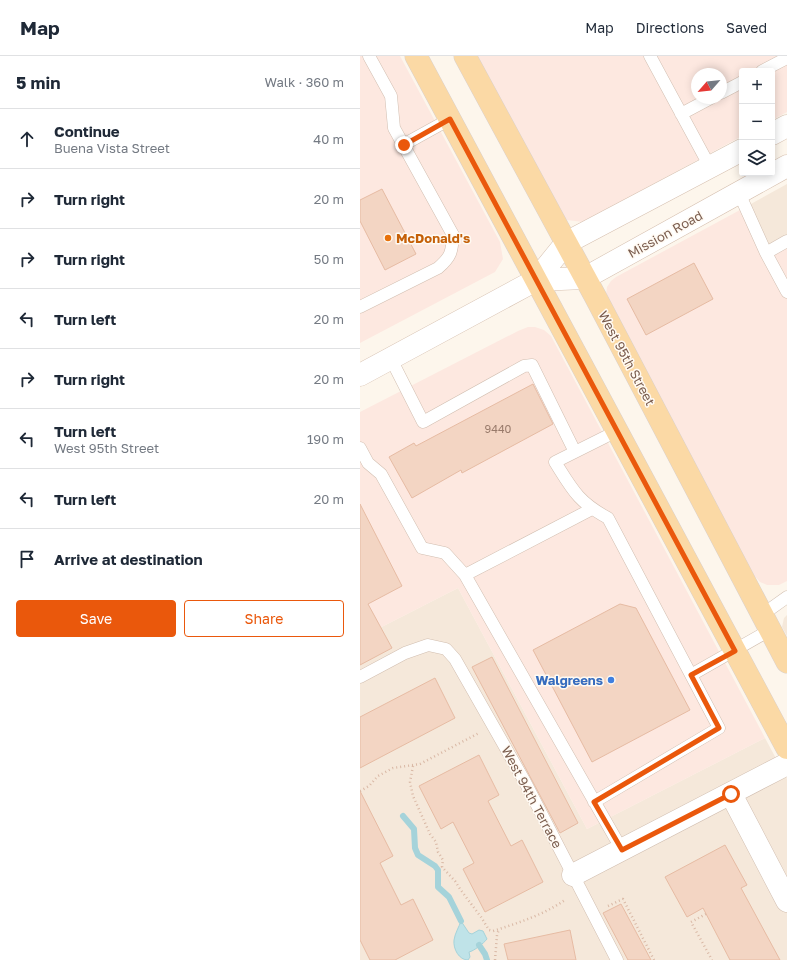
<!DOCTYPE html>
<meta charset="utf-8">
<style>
body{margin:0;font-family:"Golos Text",sans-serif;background:#f2f2f3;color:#1f2937}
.controls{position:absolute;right:12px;top:12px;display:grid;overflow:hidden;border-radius:4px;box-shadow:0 2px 10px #0003}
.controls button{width:36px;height:36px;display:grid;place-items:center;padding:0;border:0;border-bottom:1px solid #e0e1e3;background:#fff;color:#1f2937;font:20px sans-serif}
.compass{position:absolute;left:331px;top:12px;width:36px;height:36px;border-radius:50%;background:#fff;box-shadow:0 2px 10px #0003;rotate:242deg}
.stop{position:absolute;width:12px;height:12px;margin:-9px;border:3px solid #ea580c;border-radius:50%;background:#fff}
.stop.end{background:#ea580c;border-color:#fff;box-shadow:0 1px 4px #0008}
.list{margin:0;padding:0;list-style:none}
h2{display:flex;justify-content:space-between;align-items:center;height:52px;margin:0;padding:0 16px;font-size:17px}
h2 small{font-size:13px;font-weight:400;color:#747a83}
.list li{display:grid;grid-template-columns:26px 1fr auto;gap:12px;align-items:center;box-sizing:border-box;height:60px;padding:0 16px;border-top:1px solid #e0e1e3}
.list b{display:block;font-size:15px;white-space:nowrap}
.list p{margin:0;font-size:13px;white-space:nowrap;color:#747a83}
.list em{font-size:13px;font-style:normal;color:#747a83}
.actions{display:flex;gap:8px;padding:12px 16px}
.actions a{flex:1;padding:9px 0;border:1px solid #ea580c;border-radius:4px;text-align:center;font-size:14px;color:#ea580c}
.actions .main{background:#ea580c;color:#fff}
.icon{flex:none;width:22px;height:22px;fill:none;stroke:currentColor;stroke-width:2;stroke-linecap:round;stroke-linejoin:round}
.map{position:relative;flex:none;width:427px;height:904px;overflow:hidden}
header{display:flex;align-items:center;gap:24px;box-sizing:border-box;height:56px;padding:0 20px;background:#fff;border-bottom:1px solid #e0e1e3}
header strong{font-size:19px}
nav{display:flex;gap:22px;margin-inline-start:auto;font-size:14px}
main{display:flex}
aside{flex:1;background:#fff}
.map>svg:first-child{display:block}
.residential{fill:#f5e8da}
.commercial{fill:#fde8e0;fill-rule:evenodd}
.water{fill:#bfe3e8;stroke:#a5d3da}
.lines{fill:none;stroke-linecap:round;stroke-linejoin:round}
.stream{stroke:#a5d3da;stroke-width:6}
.building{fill:#f3d5c3;stroke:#e6bba3}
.lane-casing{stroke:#d1beb0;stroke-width:13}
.street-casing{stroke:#d1beb0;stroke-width:23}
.secondary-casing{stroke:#d6c0b0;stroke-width:23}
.primary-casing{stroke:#dad1cd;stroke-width:23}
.path{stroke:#d9b8a5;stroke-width:2.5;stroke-dasharray:1 3;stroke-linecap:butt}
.lane{stroke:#fff;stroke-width:12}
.street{stroke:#fff;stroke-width:22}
.secondary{stroke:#fff;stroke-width:22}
.primary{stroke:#fbd9a5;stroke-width:22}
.route{stroke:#ea580c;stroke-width:5}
.food-dot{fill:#e8710a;stroke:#fffaf3;stroke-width:1.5}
.shop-dot{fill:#3f7fe0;stroke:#fffaf3;stroke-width:1.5}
.labels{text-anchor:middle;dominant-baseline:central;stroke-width:3;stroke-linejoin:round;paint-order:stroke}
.number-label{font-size:11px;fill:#987a6a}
.street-label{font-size:13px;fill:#7a5c4d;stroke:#fffaf3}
.food-label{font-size:13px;font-weight:bold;fill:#c56008;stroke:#fffaf3;text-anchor:start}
.shop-label{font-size:13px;font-weight:bold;fill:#366cbe;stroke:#fffaf3;text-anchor:end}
</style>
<header>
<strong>Map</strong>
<nav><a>Map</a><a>Directions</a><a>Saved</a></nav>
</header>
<main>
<aside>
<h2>5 min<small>Walk · 360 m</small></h2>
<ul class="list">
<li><svg class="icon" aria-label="ahead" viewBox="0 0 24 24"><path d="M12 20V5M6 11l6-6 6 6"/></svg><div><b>Continue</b><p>Buena Vista Street</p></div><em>40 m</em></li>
<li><svg class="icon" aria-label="right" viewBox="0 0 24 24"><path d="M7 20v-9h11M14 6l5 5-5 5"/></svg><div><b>Turn right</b></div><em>20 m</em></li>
<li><svg class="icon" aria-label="right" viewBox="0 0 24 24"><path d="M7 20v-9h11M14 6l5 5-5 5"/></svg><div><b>Turn right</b></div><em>50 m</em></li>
<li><svg class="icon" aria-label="left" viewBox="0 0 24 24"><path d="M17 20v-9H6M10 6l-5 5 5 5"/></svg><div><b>Turn left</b></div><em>20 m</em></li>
<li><svg class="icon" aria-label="right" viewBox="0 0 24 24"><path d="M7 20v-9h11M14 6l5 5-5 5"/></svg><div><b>Turn right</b></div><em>20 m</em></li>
<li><svg class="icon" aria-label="left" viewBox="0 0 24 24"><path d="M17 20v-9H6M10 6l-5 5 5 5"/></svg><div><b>Turn left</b><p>West 95th Street</p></div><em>190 m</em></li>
<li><svg class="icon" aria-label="left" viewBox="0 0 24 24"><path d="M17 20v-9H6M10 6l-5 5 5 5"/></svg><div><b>Turn left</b></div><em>20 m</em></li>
<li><svg class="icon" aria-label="arrive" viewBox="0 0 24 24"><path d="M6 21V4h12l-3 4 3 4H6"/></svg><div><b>Arrive at destination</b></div></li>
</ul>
<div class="actions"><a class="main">Save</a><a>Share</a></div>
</aside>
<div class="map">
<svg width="427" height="904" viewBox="0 0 427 904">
<rect width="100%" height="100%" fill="#fdf6ec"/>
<path class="residential" d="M427,128V192L405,204L380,154Z
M98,532L227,773L405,682L427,723V904H0V582Z
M427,559V580L422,571L424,562Z"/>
<path class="commercial" d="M0,0H40L140,186L143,203L135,216L0,287Z
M113,0H427V56L412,64V15H382V80L223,166L207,164L192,148ZM337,18H361V42H337Z
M380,154L405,204L427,192V525L419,529H407L400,526L392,517L246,239L247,231L251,225L256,221Z
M168,271H175L184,274L191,280L405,682L227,773L98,532L0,582V356L158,275Z"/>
<path class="water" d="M101,865L109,877L112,878L119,874L123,875L127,883C124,887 114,895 109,896L110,901L108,904C99,904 93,893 94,884C95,877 99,871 101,865Z"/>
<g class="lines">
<path class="stream" d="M43,760L54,773L55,792L58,799L75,810L78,814V831L89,841L101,865
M119,889L125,898L127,904"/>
</g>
<path class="building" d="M22,133L56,198L25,214L0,165V144Z
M334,207L353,243L286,279L267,243Z
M173,328L193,368L102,417L101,414L52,442L29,401L54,387L56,390Z
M0,448L42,530L8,548L32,592L0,609Z
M260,548L276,552L330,654L232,706L173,594Z
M132,601L218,767L200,777L112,611Z
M75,622L95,662L0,712V661Z
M119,699L139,739L128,745L151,790L162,784L183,826L125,856L103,813L114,807L93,766L81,773L59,730Z
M0,735L33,800L20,807L41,849L53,843L73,884L35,904H10L0,884Z
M365,789L387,829L381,832L420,904H370L343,852L327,861L305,821Z
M261,848L291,904H268L243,857Z
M210,874L216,904H148L144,888Z"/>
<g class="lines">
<g class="lane-casing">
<path id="lane" d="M290,0L350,111
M402,15L427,2
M361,37L382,26
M321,58L351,42
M43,89L90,63
M379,137L406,197L427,185
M406,197L427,236
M0,251L78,212C91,201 92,196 93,179L34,72L31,40L9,0
M31,303L63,366L164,310L172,309L215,396L195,406C212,433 218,446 248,462L359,672L234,746
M0,392L8,407L21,418L62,492L85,497L105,519L262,794
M215,396L257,375
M105,519L232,453
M402,559L427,541
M331,619L410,574
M0,621L45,597L68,589L86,593L95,603L165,726L257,904"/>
</g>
<g class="street-casing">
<path id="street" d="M371,738L427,845
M213,819L427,708"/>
</g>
<g class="secondary-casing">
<path id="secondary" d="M412,78L427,70
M176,224L225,222L427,110
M0,319L176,224L206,187L382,94"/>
</g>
<g class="primary-casing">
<path id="primary" d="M56,0L427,692
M105,0L235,240L427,606"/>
</g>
<path class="path" d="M53,710L50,726L53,740L70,778L76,786L78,796L83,804L82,811L95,825L100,833L121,861L129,874L133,875C158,867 183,859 205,844
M0,735L9,730L18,720L33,712L60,708L119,677
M248,850L263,843L294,904
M346,858L331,866L352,904
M135,904L137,879L139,873"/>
<use href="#lane" class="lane"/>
<use href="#street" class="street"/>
<use href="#secondary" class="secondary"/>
<use href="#primary" class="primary"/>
</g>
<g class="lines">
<path class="route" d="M44,89L90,63L375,595L331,619L359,672L234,746L262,794L371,738"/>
</g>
<circle class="food-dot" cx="28" cy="182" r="4"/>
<circle class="shop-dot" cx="251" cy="624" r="4"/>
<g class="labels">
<g class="number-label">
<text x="138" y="372">9440</text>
</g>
<g class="street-label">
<text transform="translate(305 178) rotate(-29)">Mission Road</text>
<text transform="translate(267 302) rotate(62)">West 95th Street</text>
<text transform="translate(172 741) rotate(62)">West 94th Terrace</text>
</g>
<g class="food-label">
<text x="36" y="182">McDonald's</text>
</g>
<g class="shop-label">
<text x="243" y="624">Walgreens</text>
</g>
</g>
</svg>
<div class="controls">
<button>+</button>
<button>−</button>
<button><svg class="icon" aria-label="layers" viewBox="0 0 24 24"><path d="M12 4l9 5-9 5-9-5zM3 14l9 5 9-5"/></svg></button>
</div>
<svg class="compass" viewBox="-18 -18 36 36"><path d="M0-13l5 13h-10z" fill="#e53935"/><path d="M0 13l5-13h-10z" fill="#747a83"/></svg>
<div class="stop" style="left:371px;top:738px"></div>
<div class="stop end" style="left:44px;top:89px"></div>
</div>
</main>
